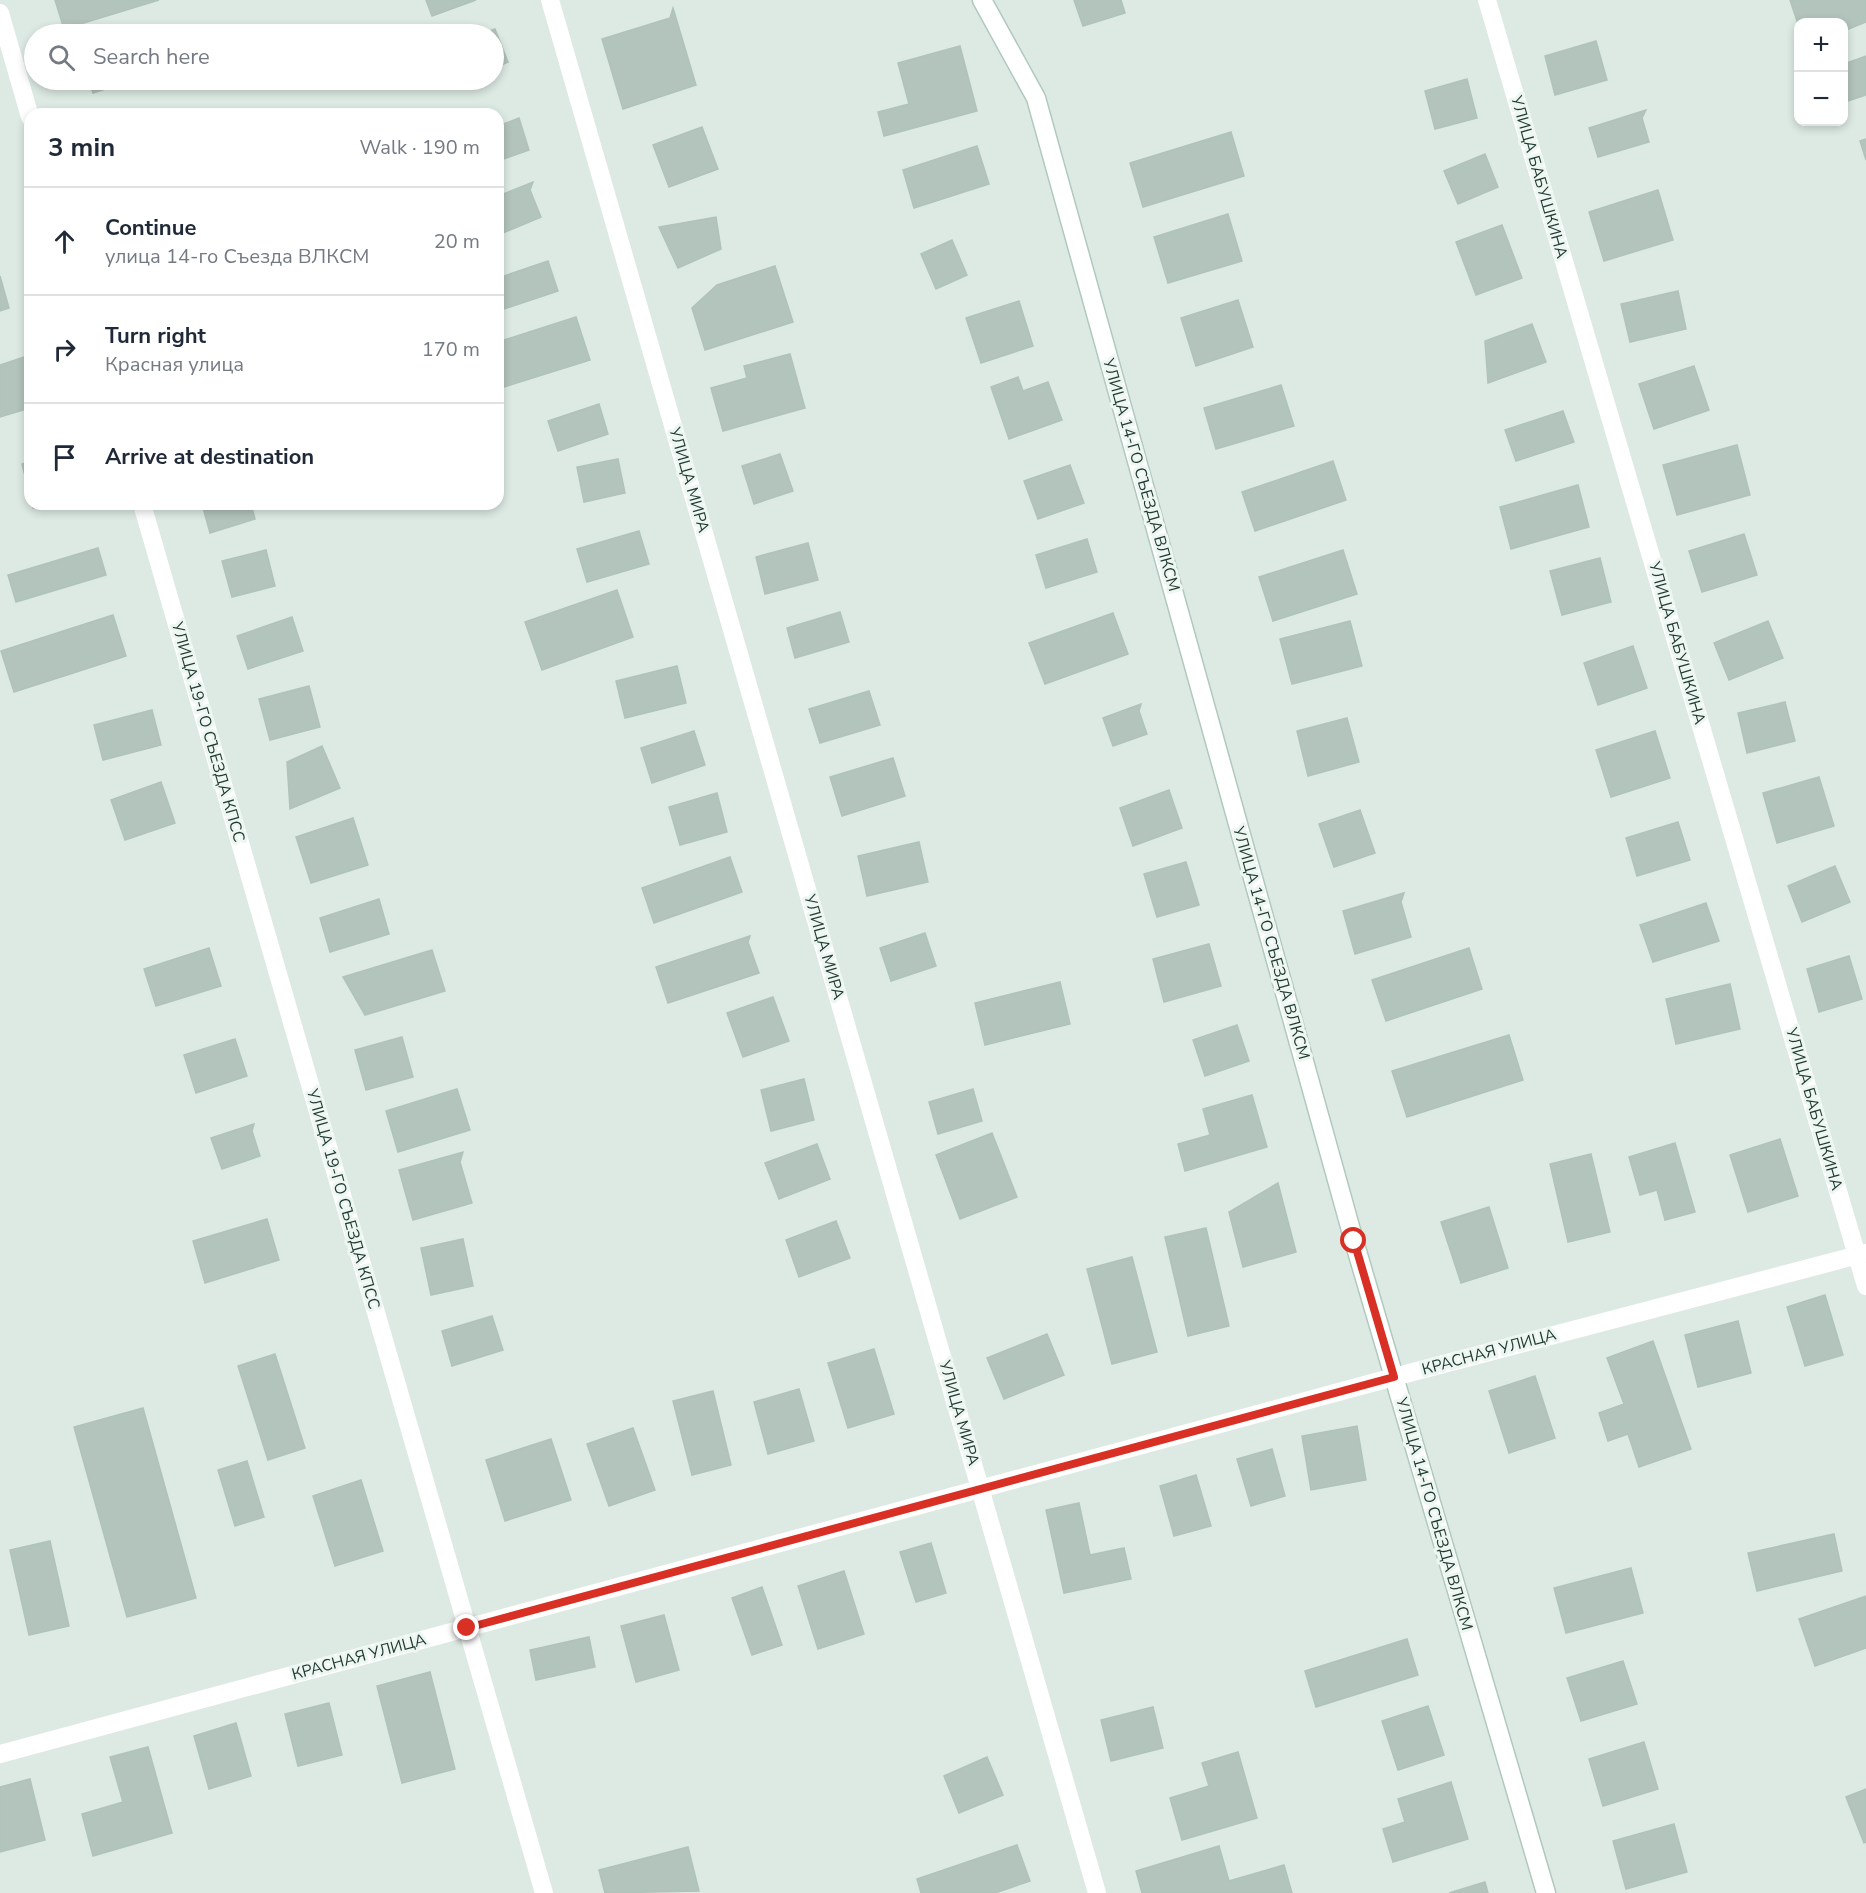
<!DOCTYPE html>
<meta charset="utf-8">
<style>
body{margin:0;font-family:"Nunito Sans",sans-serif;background:#f2f2f3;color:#1f2937}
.controls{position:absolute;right:18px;top:18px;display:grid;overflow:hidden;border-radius:12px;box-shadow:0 3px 9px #0003}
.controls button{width:54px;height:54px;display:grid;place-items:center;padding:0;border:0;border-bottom:2px solid #e0e1e3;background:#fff;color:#1f2937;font:30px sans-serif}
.stop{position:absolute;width:18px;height:18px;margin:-14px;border:4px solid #d93025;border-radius:50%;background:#fff}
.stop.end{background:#d93025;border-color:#fff;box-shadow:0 2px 6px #0008}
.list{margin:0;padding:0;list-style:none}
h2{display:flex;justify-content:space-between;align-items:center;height:78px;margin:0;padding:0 24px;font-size:26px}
h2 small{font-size:20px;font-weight:400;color:#747a83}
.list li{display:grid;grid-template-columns:39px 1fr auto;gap:18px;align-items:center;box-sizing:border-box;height:108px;padding:0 24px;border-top:2px solid #e0e1e3}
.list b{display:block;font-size:22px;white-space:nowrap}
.list p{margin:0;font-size:20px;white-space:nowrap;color:#747a83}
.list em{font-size:20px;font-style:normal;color:#747a83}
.icon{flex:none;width:33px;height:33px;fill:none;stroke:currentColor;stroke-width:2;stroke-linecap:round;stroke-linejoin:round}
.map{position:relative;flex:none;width:1866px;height:1893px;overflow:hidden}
.search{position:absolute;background:#fff;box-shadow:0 3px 9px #0003;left:24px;top:24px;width:480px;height:66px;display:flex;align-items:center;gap:15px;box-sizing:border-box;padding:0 21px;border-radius:33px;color:#747a83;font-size:22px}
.panel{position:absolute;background:#fff;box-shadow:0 3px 9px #0003;left:24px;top:108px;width:480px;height:402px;border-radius:18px}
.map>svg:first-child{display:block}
.building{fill:#b2c4bc;stroke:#b0c3ba;stroke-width:1.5}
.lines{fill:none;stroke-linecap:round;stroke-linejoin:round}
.secondary-casing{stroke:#b0c9bf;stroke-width:21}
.street{stroke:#fff;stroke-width:18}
.secondary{stroke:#fff;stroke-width:18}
.route{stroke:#d93025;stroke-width:8}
.labels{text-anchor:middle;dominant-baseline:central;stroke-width:6;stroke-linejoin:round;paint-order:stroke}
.street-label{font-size:16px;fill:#1f3930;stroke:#edf6f1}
</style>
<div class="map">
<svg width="1866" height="1893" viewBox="0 0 1866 1893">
<rect width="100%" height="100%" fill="#ddeae3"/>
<path class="building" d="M55,0H159L64,29Z
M426,0H476L432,16Z
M1074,0H1121L1125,13L1083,26Z
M1790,0H1866V22L1844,31V22L1798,24Z
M673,8L696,85L623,109L602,39L670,18Z
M495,29L508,62L494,68V34H481Z
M1596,41L1607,80L1555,95L1545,56Z
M960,46L977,111L884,136L878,112L909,104L898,63Z
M1866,56V95L1845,102L1844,64Z
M1467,79L1477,118L1435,129L1425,91Z
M89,80H133L93,93Z
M438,80H465L441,89Z
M1646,110L1642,118L1649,142L1598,157L1589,128Z
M519,118L529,150L498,161V126Z
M702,127L718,169L669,187L653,145Z
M1231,132L1244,176L1143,207L1130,163Z
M1866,139V160L1860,141Z
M977,146L989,184L914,208L903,170Z
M1485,154L1498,187L1458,204L1444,171Z
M533,182L530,190L541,217L498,235V196Z
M1658,190L1673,240L1604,261L1589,212Z
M1228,214L1242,261L1168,283L1154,237Z
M716,217L721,249L678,268L659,227Z
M1502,225L1522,278L1476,295L1456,242Z
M952,240L967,275L936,289L921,254Z
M548,261L558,291L498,311V278Z
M775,266L793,322L705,350L692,308L717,285Z
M0,276L9,308L0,311Z
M1678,291L1686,329L1630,342L1621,304Z
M1238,300L1253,347L1196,366L1181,318Z
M1019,301L1033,346L981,363L966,318Z
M576,317L590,360L504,387L498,369V342Z
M1532,324L1546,362L1488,383L1485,341Z
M790,354L805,408L723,431L711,388L747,378L744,366Z
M30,355V408L0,417V365Z
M1694,366L1709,410L1654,429L1639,384Z
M1018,377L1023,391L1048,382L1062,420L1009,439L991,387Z
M1281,385L1294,426L1216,449L1204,408Z
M599,404L608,434L558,451L548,421Z
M1563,411L1574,442L1516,461L1505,430Z
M1737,445L1750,495L1677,515L1663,465Z
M780,454L793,491L754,504L742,466Z
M618,459L625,493L584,502L577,467Z
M1333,461L1346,500L1255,531L1242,492Z
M30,462V496L22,464Z
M1070,465L1084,503L1038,519L1024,481Z
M1578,485L1589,527L1511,549L1500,507Z
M32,504H49L33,508Z
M202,504H251L255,519L210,533Z
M639,531L649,564L587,582L577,549Z
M1744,534L1757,575L1702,592L1689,551Z
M1087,539L1097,572L1046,588L1036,555Z
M808,543L818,580L765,594L756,557Z
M98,548L106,575L16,602L8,575Z
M266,550L275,586L232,597L222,561Z
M1343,550L1357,594L1273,621L1259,577Z
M1600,558L1611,602L1562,615L1550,571Z
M617,590L633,637L542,670L525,622Z
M840,612L849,642L795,658L787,628Z
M1113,613L1128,654L1045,684L1029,643Z
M113,615L126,656L14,692L1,651Z
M292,617L303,651L248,669L237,636Z
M1350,621L1362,666L1292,684L1280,639Z
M1768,621L1783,658L1729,680L1714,643Z
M1633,646L1647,688L1598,705L1584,663Z
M677,666L686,703L625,718L616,681Z
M309,686L320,727L270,740L259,699Z
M869,691L880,725L820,743L809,709Z
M1785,702L1795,741L1747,753L1738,713Z
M1141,704L1139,711L1147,734L1113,746L1103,718Z
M152,710L161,745L103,760L94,725Z
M1347,718L1359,762L1308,776L1297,731Z
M694,731L705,765L652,783L641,748Z
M1655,731L1670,778L1611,797L1596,750Z
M322,746L340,788L290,809L287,762Z
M893,758L905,796L842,816L830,777Z
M1819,777L1834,826L1777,843L1763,793Z
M161,782L175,823L125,840L111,800Z
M1169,790L1182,828L1133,846L1120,808Z
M717,793L727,832L680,845L669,807Z
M1360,810L1375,853L1334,867L1319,824Z
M353,818L368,865L311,883L296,837Z
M1678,822L1690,860L1637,876L1626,838Z
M919,842L928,882L867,896L858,856Z
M730,857L742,892L654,923L642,888Z
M1186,862L1199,905L1157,917L1144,874Z
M1835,866L1850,902L1802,922L1788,886Z
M1404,893L1401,902L1411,937L1355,954L1343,911Z
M379,899L389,934L330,952L320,918Z
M1706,903L1719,941L1653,962L1640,925Z
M925,933L936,966L891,981L880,948Z
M750,936L748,942L759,973L668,1003L656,967Z
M1209,944L1221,986L1164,1002L1153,959Z
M209,948L221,986L156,1006L144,969Z
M1469,948L1482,989L1386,1021L1372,980Z
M432,950L445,991L365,1015L343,977Z
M1849,956L1862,999L1819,1012L1807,969Z
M1060,982L1070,1024L985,1045L975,1003Z
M1730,984L1740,1029L1676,1044L1666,999Z
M773,997L789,1041L743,1057L727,1013Z
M1237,1025L1249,1061L1205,1076L1193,1040Z
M1509,1035L1523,1080L1407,1117L1392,1071Z
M402,1037L413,1077L366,1090L355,1050Z
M235,1039L247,1076L196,1093L184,1055Z
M804,1079L814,1120L771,1131L761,1090Z
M457,1089L470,1130L398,1152L386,1111Z
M973,1089L982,1121L938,1134L929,1102Z
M1252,1095L1267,1147L1185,1171L1178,1144L1210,1135L1203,1109Z
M254,1124L252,1131L260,1156L222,1169L211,1138Z
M992,1133L1017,1197L960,1219L936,1155Z
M1780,1139L1798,1196L1748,1212L1730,1155Z
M1675,1143L1695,1212L1665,1220L1657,1190L1640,1195L1629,1157Z
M817,1144L830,1179L779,1199L765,1163Z
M463,1152L460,1162L472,1203L413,1220L399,1170Z
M1591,1154L1610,1232L1568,1242L1550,1164Z
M1278,1183L1296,1252L1243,1267L1229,1212Z
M1489,1207L1508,1268L1461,1283L1441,1222Z
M267,1219L279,1260L205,1283L193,1241Z
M836,1221L850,1258L799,1277L786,1240Z
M1206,1228L1229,1326L1188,1336L1165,1237Z
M463,1239L473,1286L431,1295L421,1248Z
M1132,1257L1157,1352L1112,1364L1087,1269Z
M1825,1295L1843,1355L1805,1366L1787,1307Z
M492,1316L503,1350L452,1366L442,1331Z
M1738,1321L1751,1373L1698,1387L1685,1335Z
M1047,1334L1064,1375L1004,1399L987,1358Z
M1653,1341L1691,1449L1639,1467L1628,1434L1608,1441L1599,1413L1624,1404L1607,1358Z
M874,1349L894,1414L848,1428L828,1363Z
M275,1354L305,1448L268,1460L238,1366Z
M1535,1376L1555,1438L1509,1453L1489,1391Z
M799,1389L814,1441L768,1454L754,1402Z
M713,1391L731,1465L692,1475L673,1401Z
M143,1408L196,1598L127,1617L74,1427Z
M1357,1426L1366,1480L1311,1490L1302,1436Z
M633,1428L655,1490L609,1506L587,1444Z
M551,1439L571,1500L505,1521L486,1460Z
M1272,1449L1285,1496L1251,1506L1237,1459Z
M247,1461L264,1517L235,1526L218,1470Z
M1196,1475L1211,1526L1174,1536L1160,1486Z
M361,1480L383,1551L335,1566L313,1496Z
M1079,1503L1090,1555L1124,1548L1131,1579L1064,1593L1046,1510Z
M1834,1534L1842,1571L1757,1591L1748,1553Z
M50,1541L69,1626L29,1635L10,1550Z
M931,1543L946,1593L916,1602L900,1552Z
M1631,1568L1643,1613L1566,1633L1554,1588Z
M844,1571L864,1634L818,1649L798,1586Z
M762,1587L782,1645L752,1655L732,1598Z
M1866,1596V1648L1815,1666L1799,1619Z
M664,1615L679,1670L636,1682L621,1626Z
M589,1637L595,1667L536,1680L530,1650Z
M1407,1639L1418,1675L1316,1707L1305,1671Z
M1623,1661L1637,1704L1581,1721L1567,1678Z
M430,1672L455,1769L402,1783L377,1686Z
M329,1703L342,1755L298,1766L285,1714Z
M1428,1706L1444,1755L1398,1770L1382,1721Z
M1153,1707L1163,1748L1111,1761L1101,1720Z
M236,1723L251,1776L209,1789L194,1736Z
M1644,1742L1658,1789L1603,1806L1589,1759Z
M148,1747L172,1833L93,1856L82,1814L123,1802L110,1757Z
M1238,1752L1257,1818L1182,1840L1170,1798L1209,1786L1202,1763Z
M987,1757L1003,1795L959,1813L944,1776Z
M30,1779L45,1840L0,1852V1787Z
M1451,1782L1468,1839L1393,1862L1383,1829L1405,1822L1398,1799Z
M1866,1789V1842L1864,1843L1846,1797Z
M1674,1824L1687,1872L1626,1889L1613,1841Z
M1017,1845L1030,1881L995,1893H921L917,1879Z
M1219,1846L1229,1881L1284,1865L1292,1893H1142L1136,1871Z
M688,1847L699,1891L605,1893L599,1870Z
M1485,1882L1488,1893H1449Z"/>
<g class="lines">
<g class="secondary-casing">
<path id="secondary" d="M982,0L1036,98L1354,1241L1546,1893"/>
</g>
<path class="street" d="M550,0L1097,1893
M1487,0L1866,1286
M0,13L30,117
M142,504L544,1893
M0,1754L1394,1377L1866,1253"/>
<use href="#secondary" class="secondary"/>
</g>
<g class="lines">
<path class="route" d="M467,1628L1394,1377L1354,1241"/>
</g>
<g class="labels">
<g class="street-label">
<text transform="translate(1539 177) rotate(74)">УЛИЦА БАБУШКИНА</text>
<text transform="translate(1141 475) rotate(74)">УЛИЦА 14-ГО СЪЕЗДА ВЛКСМ</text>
<text transform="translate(689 480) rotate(74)">УЛИЦА МИРА</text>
<text transform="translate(1677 643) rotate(74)">УЛИЦА БАБУШКИНА</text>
<text transform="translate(208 732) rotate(74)">УЛИЦА 19-ГО СЪЕЗДА КПСС</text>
<text transform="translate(1271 943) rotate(74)">УЛИЦА 14-ГО СЪЕЗДА ВЛКСМ</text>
<text transform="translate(824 947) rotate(74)">УЛИЦА МИРА</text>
<text transform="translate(1814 1109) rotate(74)">УЛИЦА БАБУШКИНА</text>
<text transform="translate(343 1199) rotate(74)">УЛИЦА 19-ГО СЪЕЗДА КПСС</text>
<text transform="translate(1489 1352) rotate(-15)">КРАСНАЯ УЛИЦА</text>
<text transform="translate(959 1413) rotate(74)">УЛИЦА МИРА</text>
<text transform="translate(1434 1514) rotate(74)">УЛИЦА 14-ГО СЪЕЗДА ВЛКСМ</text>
<text transform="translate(359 1657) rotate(-15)">КРАСНАЯ УЛИЦА</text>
</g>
</g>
</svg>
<div class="controls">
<button>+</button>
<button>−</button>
</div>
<div class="stop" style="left:1354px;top:1241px"></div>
<div class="stop end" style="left:467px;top:1628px"></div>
<div class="search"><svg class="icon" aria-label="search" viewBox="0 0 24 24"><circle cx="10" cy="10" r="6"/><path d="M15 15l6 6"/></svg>Search here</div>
<section class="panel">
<h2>3 min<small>Walk · 190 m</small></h2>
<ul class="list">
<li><svg class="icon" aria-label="ahead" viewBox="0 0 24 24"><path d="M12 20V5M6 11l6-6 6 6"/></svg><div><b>Continue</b><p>улица 14-го Съезда ВЛКСМ</p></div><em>20 m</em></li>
<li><svg class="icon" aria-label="right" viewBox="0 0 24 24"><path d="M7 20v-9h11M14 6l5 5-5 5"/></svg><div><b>Turn right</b><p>Красная улица</p></div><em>170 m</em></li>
<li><svg class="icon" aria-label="arrive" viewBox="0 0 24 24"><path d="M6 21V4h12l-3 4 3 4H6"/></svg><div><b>Arrive at destination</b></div></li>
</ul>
</section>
</div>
